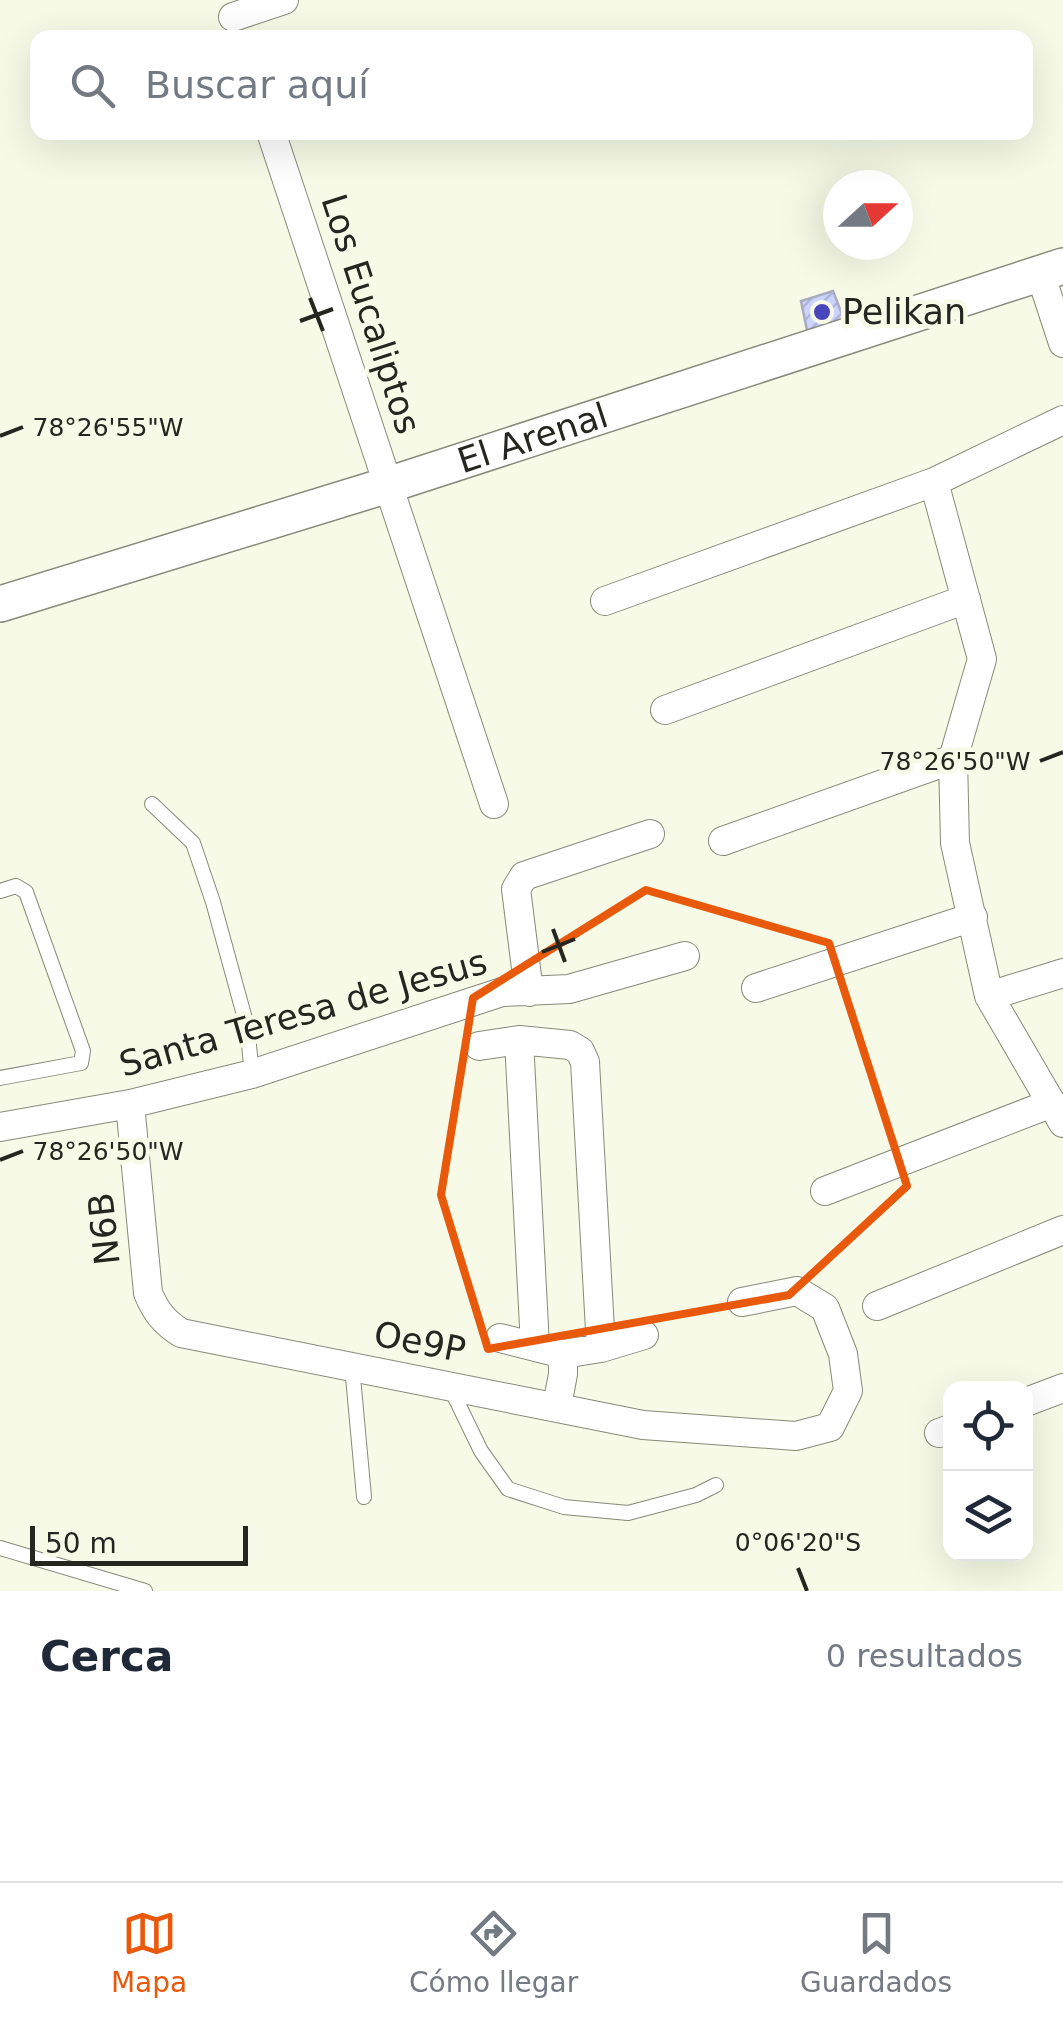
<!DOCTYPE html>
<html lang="es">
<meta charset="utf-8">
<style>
body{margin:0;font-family:"DejaVu Sans",sans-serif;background:#f6f6f7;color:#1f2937}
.controls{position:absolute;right:30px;bottom:30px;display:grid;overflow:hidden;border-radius:20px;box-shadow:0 10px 40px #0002}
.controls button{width:90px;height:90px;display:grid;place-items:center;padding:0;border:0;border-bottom:2px solid #e0e1e3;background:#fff;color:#1f2937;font:50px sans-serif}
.compass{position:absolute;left:823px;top:170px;width:90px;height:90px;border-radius:50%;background:#fff;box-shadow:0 10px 40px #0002;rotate:69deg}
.scale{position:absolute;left:30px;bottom:25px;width:218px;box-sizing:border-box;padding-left:10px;border:5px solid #25261f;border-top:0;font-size:28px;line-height:35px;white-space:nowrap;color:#25261f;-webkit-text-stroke:8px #f6fae6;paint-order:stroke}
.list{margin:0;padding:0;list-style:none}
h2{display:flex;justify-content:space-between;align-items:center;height:130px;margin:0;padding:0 40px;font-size:42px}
h2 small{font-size:32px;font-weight:400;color:#747a83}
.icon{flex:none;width:55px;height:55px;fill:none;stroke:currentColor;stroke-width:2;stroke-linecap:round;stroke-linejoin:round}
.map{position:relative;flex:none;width:1063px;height:1591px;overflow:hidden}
.search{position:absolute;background:#fff;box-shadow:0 10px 40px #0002;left:30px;right:30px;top:30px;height:110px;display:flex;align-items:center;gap:25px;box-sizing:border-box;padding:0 35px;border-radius:20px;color:#747a83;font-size:38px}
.sheet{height:290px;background:#fff}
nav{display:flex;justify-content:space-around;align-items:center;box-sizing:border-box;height:140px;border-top:2px solid #e0e1e3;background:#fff;font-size:28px;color:#747a83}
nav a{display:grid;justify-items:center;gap:5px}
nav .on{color:#ea580c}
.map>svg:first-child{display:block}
.building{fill:url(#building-hatch);stroke:#a9acbf;stroke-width:2.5}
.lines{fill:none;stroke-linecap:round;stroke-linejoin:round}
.service-casing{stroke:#878a78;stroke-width:16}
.minor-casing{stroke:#878a78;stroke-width:30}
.tertiary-casing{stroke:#878a78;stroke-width:38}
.service{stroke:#fff;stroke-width:14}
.minor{stroke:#fff;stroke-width:28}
.tertiary{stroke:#fff;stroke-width:35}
.marked{fill:none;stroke:#e8590c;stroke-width:8;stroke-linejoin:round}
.ticks{fill:none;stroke:#25261f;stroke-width:4}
.poi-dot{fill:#4946bc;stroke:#f6fae6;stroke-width:4}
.labels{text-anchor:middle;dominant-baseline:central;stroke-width:9;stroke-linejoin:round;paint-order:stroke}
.poi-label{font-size:35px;fill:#25261f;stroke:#f6fae6;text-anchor:start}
.street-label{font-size:35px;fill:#25261f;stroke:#f6fae6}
.ticks-label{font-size:25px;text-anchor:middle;fill:#25261f;stroke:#f6fae6;stroke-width:9;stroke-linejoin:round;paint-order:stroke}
</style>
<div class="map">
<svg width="1063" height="1591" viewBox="0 0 1063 1591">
<defs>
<pattern id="building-hatch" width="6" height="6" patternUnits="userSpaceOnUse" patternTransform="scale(2.5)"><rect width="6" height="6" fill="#ccd3ff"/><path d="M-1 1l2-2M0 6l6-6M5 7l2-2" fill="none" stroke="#afb5da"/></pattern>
</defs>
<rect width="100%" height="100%" fill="#f6fae6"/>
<path class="building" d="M833,291L845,322L808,335L801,301Z"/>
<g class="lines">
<g class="service-casing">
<path id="service" d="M152,804L193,843L213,902L247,1026L252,1074
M0,891L16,886L26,892L83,1051L81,1063L0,1078
M352,1366L364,1497
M450,1387L481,1451L508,1489L564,1507L628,1513L696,1495L716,1485
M0,1548L145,1591"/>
</g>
<g class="minor-casing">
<path id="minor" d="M233,17L284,0
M271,132L494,804
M1040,273L1063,343
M934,482L982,659L953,759L955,843L989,996L1063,1123
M605,601L934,482L1063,420
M665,710L966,599
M723,841L953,759
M756,988L973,917
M529,992L516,889L524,876L650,834
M989,996L1063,973
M519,1040L535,1346
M479,1046L519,1040L570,1045L580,1051L585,1062L601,1348
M130,1104L148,1293C156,1312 164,1322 181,1333L643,1425L796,1436L830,1427L848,1391L843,1354L825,1308L797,1291L742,1302
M0,1127L130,1104L252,1074L502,992L569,989L685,956
M825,1191L1052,1103
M877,1306L1063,1230
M500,1338L563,1354L601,1348L644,1335
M1026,1402L1063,1388
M557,1406L563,1374V1354
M939,1433L950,1429"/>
</g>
<g class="tertiary-casing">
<g id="tertiary">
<path id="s1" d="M0,604L388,485L1063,266"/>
</g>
</g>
<use href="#service" class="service"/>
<use href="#minor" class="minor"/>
<use href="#tertiary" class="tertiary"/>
</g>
<path class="marked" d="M646,890L829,943L907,1186L789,1295L488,1349L441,1195L473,998Z"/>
<path class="ticks" d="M310,298L323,331M300,321L333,309M0,436L23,427M1040,761L1063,752M553,929L565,962M542,952L575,939M0,1160L23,1151M798,1568L807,1591"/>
<circle class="poi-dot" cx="822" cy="312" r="10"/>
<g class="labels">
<g class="poi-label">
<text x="842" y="312">Pelikan</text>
</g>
<g class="street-label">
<text transform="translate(371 314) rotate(72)">Los Eucaliptos</text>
<text stroke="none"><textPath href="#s1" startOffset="558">El Arenal</textPath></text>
<text transform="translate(303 1013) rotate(-16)">Santa Teresa de Jesus</text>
<text transform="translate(104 1229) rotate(-96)">N6B</text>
<text transform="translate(420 1342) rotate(11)">Oe9P</text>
</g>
</g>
<g class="ticks-label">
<text x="108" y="436">78°26'55"W</text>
<text x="955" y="770">78°26'50"W</text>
<text x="108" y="1160">78°26'50"W</text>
<text x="798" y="1551">0°06'20"S</text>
</g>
</svg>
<div class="controls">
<button><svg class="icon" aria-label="locate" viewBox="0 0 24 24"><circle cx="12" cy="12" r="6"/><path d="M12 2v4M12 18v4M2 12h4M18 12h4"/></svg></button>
<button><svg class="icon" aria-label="layers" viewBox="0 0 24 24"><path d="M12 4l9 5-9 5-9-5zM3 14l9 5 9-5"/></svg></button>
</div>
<svg class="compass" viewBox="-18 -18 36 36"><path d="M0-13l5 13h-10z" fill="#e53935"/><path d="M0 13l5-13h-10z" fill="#747a83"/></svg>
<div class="scale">50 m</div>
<div class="search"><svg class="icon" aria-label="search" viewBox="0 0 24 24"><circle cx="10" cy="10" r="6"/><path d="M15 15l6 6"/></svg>Buscar aquí</div>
</div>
<section class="sheet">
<h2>Cerca<small>0 resultados</small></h2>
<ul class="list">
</ul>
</section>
<nav>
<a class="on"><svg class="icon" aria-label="map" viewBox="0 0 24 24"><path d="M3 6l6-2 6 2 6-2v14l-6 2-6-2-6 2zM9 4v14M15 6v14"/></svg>Mapa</a>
<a><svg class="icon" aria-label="directions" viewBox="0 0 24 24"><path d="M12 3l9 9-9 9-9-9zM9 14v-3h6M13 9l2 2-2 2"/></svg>Cómo llegar</a>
<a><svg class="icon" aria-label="saved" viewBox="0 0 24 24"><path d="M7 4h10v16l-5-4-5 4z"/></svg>Guardados</a>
</nav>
